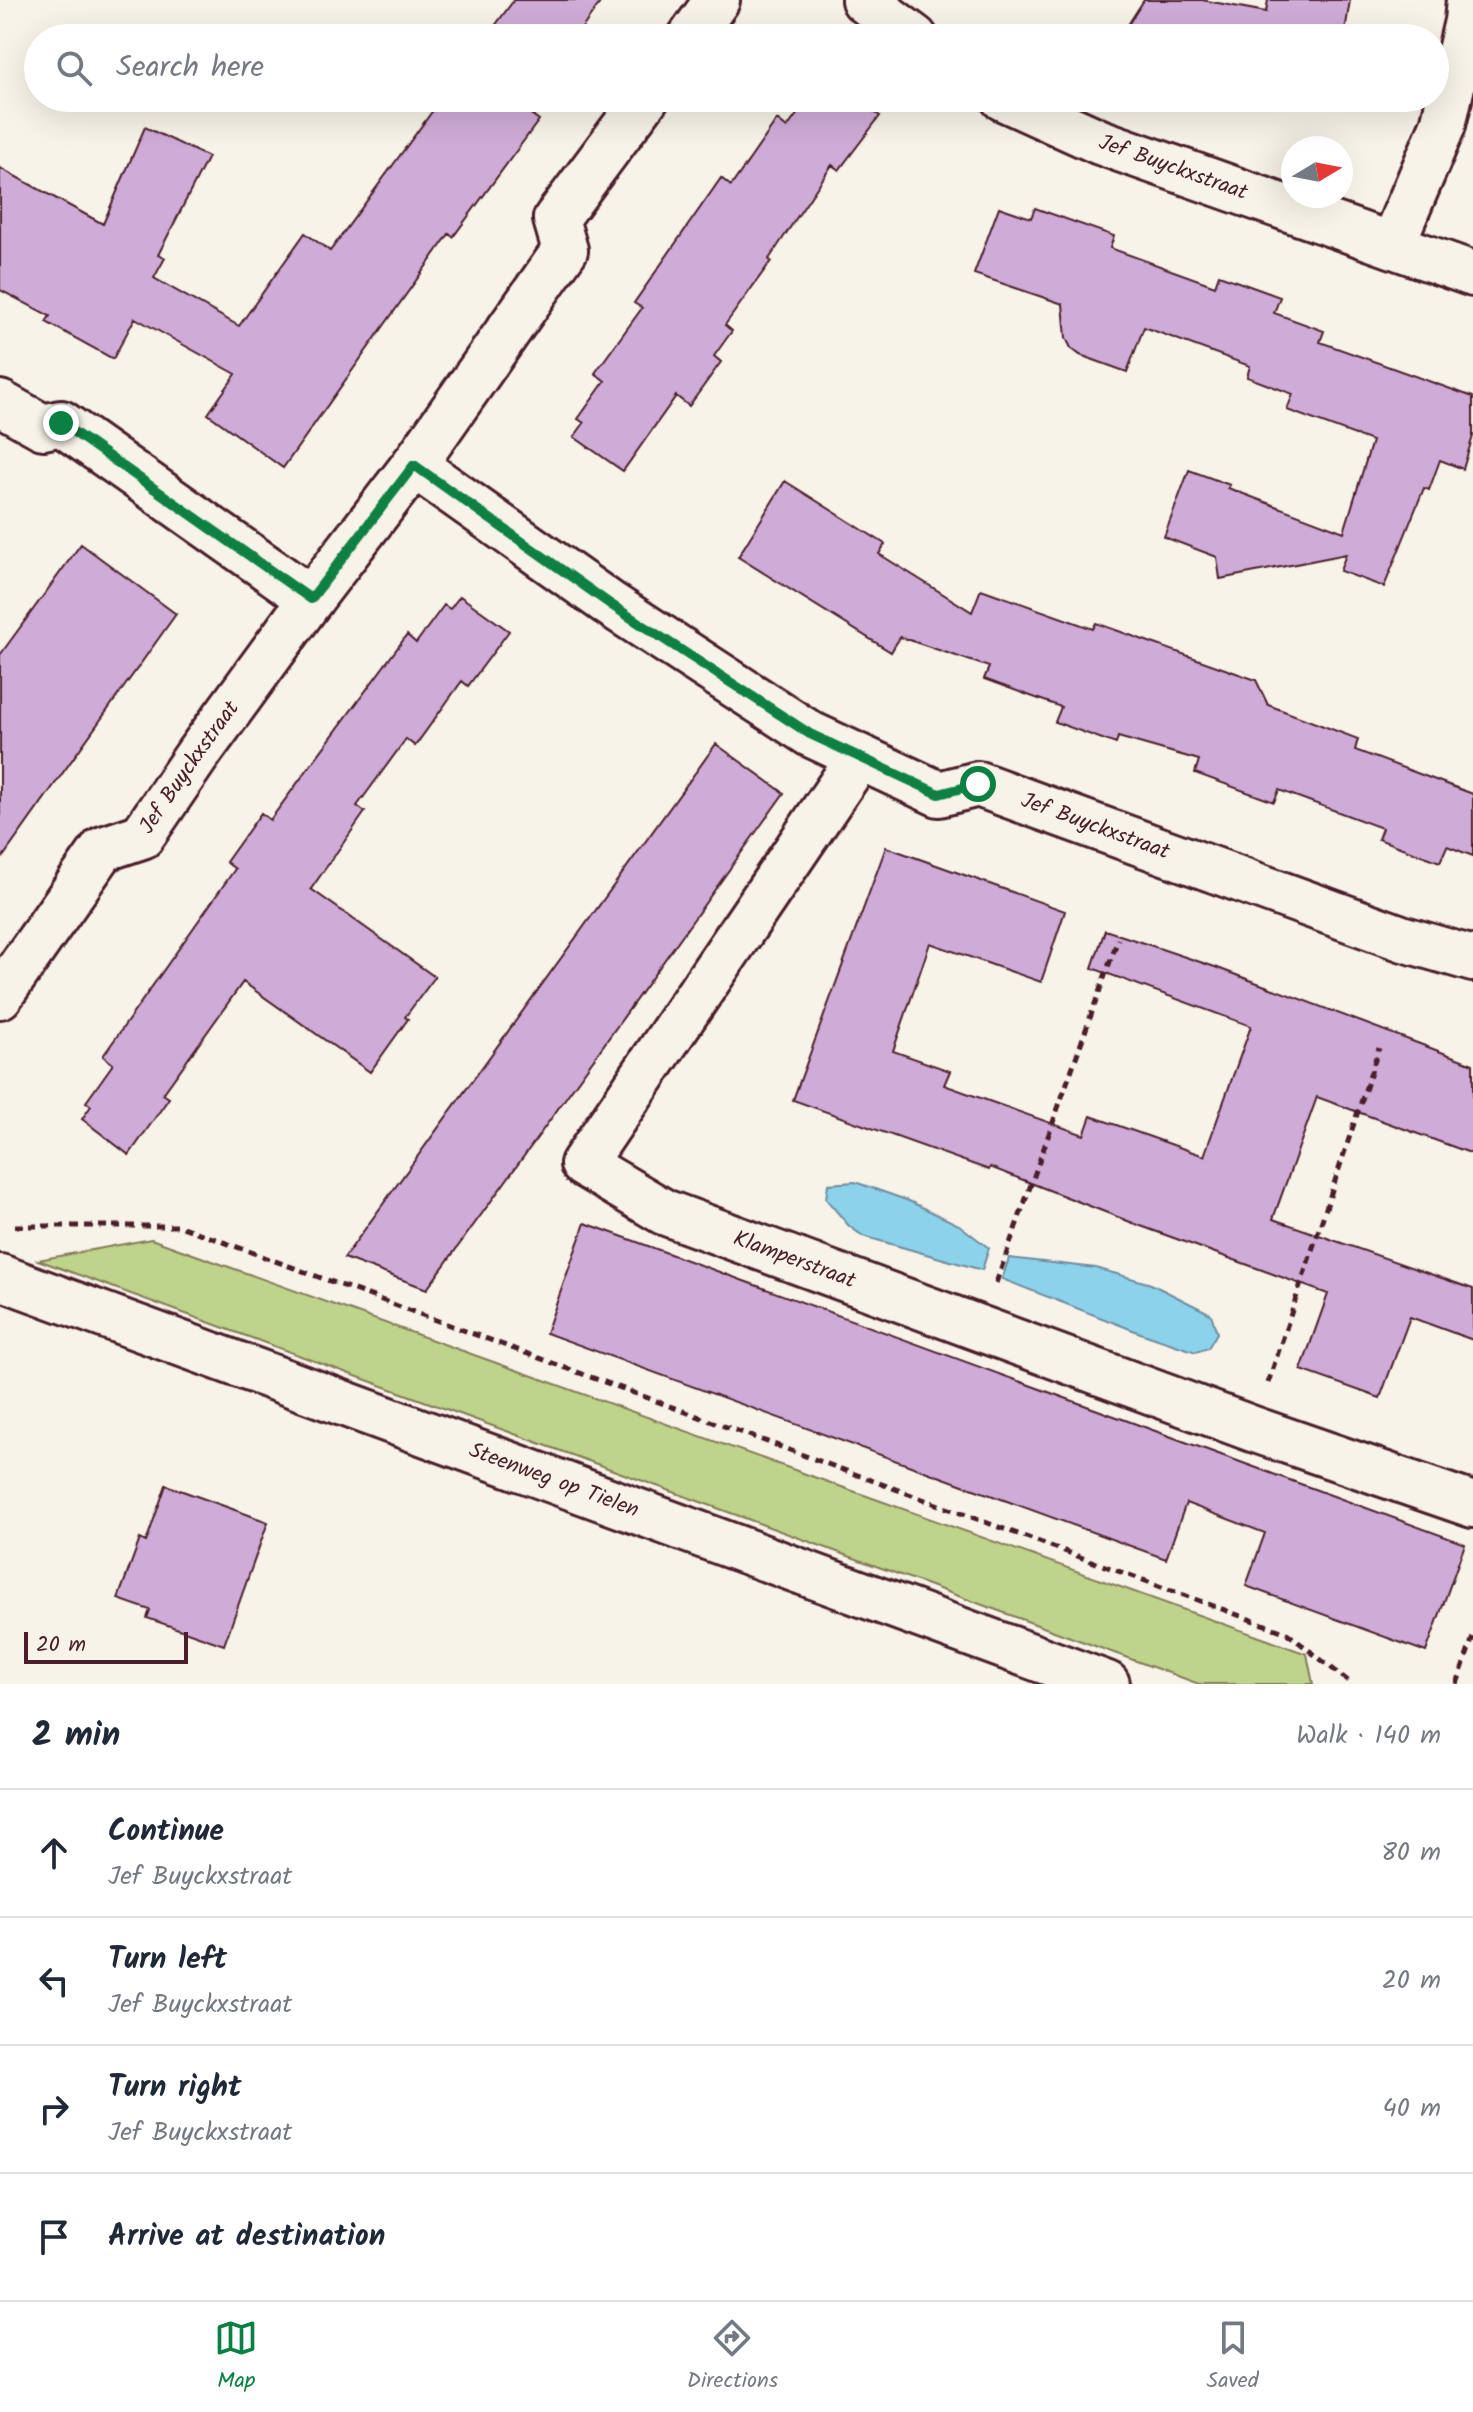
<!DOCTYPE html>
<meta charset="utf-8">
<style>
body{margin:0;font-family:Kalam,sans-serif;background:#f2f2f3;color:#1f2937}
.compass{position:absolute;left:1281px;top:136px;width:72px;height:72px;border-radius:50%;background:#fff;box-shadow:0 8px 32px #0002;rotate:80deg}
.scale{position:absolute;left:24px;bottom:20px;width:164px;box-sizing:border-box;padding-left:8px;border:4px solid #4a1f2b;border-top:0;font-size:22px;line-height:28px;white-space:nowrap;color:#4a1f2b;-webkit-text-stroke:6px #f7f3e8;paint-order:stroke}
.stop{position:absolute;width:24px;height:24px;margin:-18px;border:6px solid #0b8043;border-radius:50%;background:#fff}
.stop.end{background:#0b8043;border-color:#fff;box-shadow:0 2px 8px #0008}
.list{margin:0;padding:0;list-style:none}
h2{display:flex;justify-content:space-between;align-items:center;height:104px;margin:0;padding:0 32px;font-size:34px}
h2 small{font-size:26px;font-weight:400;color:#747a83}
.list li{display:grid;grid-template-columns:52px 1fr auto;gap:24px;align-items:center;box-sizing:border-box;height:128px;padding:0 32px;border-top:2px solid #e0e1e3}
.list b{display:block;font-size:30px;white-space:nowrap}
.list p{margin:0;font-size:26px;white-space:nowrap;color:#747a83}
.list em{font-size:26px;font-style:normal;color:#747a83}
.icon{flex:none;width:44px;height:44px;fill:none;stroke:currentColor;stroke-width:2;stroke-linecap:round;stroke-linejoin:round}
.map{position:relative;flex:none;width:1473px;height:1684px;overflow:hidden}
.search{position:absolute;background:#fff;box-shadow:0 8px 32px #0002;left:24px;right:24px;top:24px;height:88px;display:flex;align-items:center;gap:20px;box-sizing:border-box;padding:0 28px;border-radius:44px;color:#747a83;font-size:30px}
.sheet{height:616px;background:#fff}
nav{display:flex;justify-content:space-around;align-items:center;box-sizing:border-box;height:112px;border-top:2px solid #e0e1e3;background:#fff;font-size:22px;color:#747a83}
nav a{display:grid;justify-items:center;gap:4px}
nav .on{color:#0b8043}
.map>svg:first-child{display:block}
.green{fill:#bed48a;stroke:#847a5a;stroke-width:2}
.water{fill:#8ad3eb;stroke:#708b9e;stroke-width:2}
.building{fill:#cfacd7;stroke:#4a1f2b;stroke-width:2}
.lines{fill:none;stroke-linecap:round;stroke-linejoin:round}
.street-casing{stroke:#4a1f2b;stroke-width:50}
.secondary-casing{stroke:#4a1f2b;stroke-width:50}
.path{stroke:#4a1f2b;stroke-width:5;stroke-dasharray:8 6;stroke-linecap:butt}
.street{stroke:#f7f3e8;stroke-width:44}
.secondary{stroke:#f7f3e8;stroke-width:44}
.route{stroke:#0b8043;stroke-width:10}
.labels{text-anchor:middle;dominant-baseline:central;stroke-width:8;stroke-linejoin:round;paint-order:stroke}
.street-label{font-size:22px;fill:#4a1f2b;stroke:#f7f3e8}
</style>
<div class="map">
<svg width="1473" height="1684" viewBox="0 0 1473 1684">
<rect width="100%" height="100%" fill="#f7f3e8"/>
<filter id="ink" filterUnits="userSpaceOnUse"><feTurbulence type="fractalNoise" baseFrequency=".0125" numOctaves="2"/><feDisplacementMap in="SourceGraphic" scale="16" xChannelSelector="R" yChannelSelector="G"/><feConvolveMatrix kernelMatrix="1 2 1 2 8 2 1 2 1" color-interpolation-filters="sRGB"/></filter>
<g filter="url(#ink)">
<path class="green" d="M151,1239L1307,1654L1313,1684H1199L38,1260Z"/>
<path class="water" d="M855,1182L909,1201L959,1225L989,1248L982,1270L863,1236L849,1226L826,1199L828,1184Z
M1009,1258L1096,1268L1151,1284L1211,1314L1217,1333L1208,1348L1196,1352L1143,1334L1002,1279Z"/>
<path class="building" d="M514,0H602L575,38H486Z
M1144,0H1202L1266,12L1268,0H1350L1344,38H1122L1120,37Z
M442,98H532L524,109L539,120L453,237L449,234L283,468L208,414L236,374L135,318L113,359L46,322L50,316L0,290V168L103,224L145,127L208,157L158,255L165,258L154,278L239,326L305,233L330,251Z
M809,98H853L880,116L839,170L832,165L769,259L771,261L725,325L732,331L714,356L721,362L689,406L676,396L623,471L574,437L584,423L578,419L605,381L595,373L642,308L634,303L721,178L731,186L777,120L787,128Z
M999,207L1031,218L1035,208L1114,236L1110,248L1215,286L1219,275L1280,297L1274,313L1324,331L1320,342L1473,397V436L1463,469L1440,460L1429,490L1424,488L1384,587L1340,571L1346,554L1220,579L1217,557L1164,537L1189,470L1230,485L1228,488L1344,532L1372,441L1287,410L1293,394L1247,377L1250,366L1144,327L1127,372L1080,355L1071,348L1066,338L1063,304L974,274Z
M785,481L885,544L879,554L972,612L981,589L1093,629L1096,623L1256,680L1268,705L1358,739L1355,750L1473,794V856L1447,846L1440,862L1378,839L1382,828L1279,790L1274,802L1195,773L1199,760L1118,737L1116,744L1055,722L1061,707L984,679L989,667L900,637L891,652L738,557Z
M81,544L176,614L0,861V655Z
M460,596L509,631L468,686L462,681L415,746L406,739L357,806L365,812L311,889L435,977L405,1017L408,1019L370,1072L243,982L163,1094L169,1098L129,1155L82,1119L91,1106L86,1102L113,1064L103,1056L235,869L226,862L261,813L270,820L407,635L416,643L444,605L450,609Z
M716,744L784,793L532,1145L427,1289L344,1258Z
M886,847L1065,911L1041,982L930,943L893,1051L950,1071L944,1085L1084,1135L1091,1116L1204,1156L1251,1026L1092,968L1105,930L1215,967L1473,1064V1154L1317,1097L1273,1219L1473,1289V1340L1410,1317L1380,1398L1301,1370L1328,1294L1138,1225L990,1167L989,1170L793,1100Z
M585,1223L1465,1544L1426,1652L1246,1586L1265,1533L1186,1503L1166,1559L546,1333Z
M166,1485L268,1522L224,1645L147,1618L150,1610L118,1599L140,1539L146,1542Z"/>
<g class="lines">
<g class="street-casing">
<g id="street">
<path d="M864,0L915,38"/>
<path d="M690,38L717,0"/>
<path id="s1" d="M1003,98L1100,142L1473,274"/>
<path d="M1392,245L1443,125L1467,21L1469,0"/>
<path d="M0,403L43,427L61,423L311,599"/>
<path id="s2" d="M414,465L610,604L810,734L939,794L978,784L1404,939L1473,959"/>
<path id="s3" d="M859,758L583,1164L664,1212L1253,1429L1473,1505"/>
<path id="s4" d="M0,996L103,849L142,836L198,754L311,599L414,465L565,250L556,219L646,98"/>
</g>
</g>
<g class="secondary-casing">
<g id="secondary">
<path id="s5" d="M0,1277L1107,1684"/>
</g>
</g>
<path class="path" d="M15,1226H180L1287,1633L1352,1684
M996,1283L1118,939
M1268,1383L1379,1048
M1457,1684L1473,1637"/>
<use href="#street" class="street"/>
<use href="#secondary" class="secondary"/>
</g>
</g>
<g class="lines" filter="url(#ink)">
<path class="route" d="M61,423L311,599L414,465L610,604L810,734L939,794L978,784"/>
</g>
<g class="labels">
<g class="street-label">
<text stroke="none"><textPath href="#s1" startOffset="184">Jef Buyckxstraat</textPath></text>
<text stroke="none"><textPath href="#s4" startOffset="304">Jef Buyckxstraat</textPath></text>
<text stroke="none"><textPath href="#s2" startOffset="786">Jef Buyckxstraat</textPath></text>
<text stroke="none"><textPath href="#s3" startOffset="724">Klamperstraat</textPath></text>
<text stroke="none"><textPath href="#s5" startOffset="590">Steenweg op Tielen</textPath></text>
</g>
</g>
</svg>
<svg class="compass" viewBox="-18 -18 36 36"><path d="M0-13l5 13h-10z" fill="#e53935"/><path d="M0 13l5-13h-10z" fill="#747a83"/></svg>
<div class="scale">20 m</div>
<div class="stop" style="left:978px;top:784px"></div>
<div class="stop end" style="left:61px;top:423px"></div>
<div class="search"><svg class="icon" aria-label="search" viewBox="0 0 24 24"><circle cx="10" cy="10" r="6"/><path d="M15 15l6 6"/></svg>Search here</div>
</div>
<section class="sheet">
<h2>2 min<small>Walk · 140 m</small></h2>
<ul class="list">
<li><svg class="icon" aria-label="ahead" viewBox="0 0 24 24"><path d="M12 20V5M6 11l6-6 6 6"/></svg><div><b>Continue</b><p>Jef Buyckxstraat</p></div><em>80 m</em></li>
<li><svg class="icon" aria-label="left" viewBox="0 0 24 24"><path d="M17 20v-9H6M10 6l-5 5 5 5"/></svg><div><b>Turn left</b><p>Jef Buyckxstraat</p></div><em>20 m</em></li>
<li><svg class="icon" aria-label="right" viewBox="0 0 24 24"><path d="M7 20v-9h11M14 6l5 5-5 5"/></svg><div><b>Turn right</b><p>Jef Buyckxstraat</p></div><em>40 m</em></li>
<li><svg class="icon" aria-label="arrive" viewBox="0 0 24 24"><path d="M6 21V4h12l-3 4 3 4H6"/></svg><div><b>Arrive at destination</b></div></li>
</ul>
</section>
<nav>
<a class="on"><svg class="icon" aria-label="map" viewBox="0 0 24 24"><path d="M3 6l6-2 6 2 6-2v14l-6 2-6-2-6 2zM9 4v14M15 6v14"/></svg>Map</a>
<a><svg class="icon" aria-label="directions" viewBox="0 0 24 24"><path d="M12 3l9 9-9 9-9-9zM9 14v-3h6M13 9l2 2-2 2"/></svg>Directions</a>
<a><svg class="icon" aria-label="saved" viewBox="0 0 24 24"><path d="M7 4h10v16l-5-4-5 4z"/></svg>Saved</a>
</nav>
